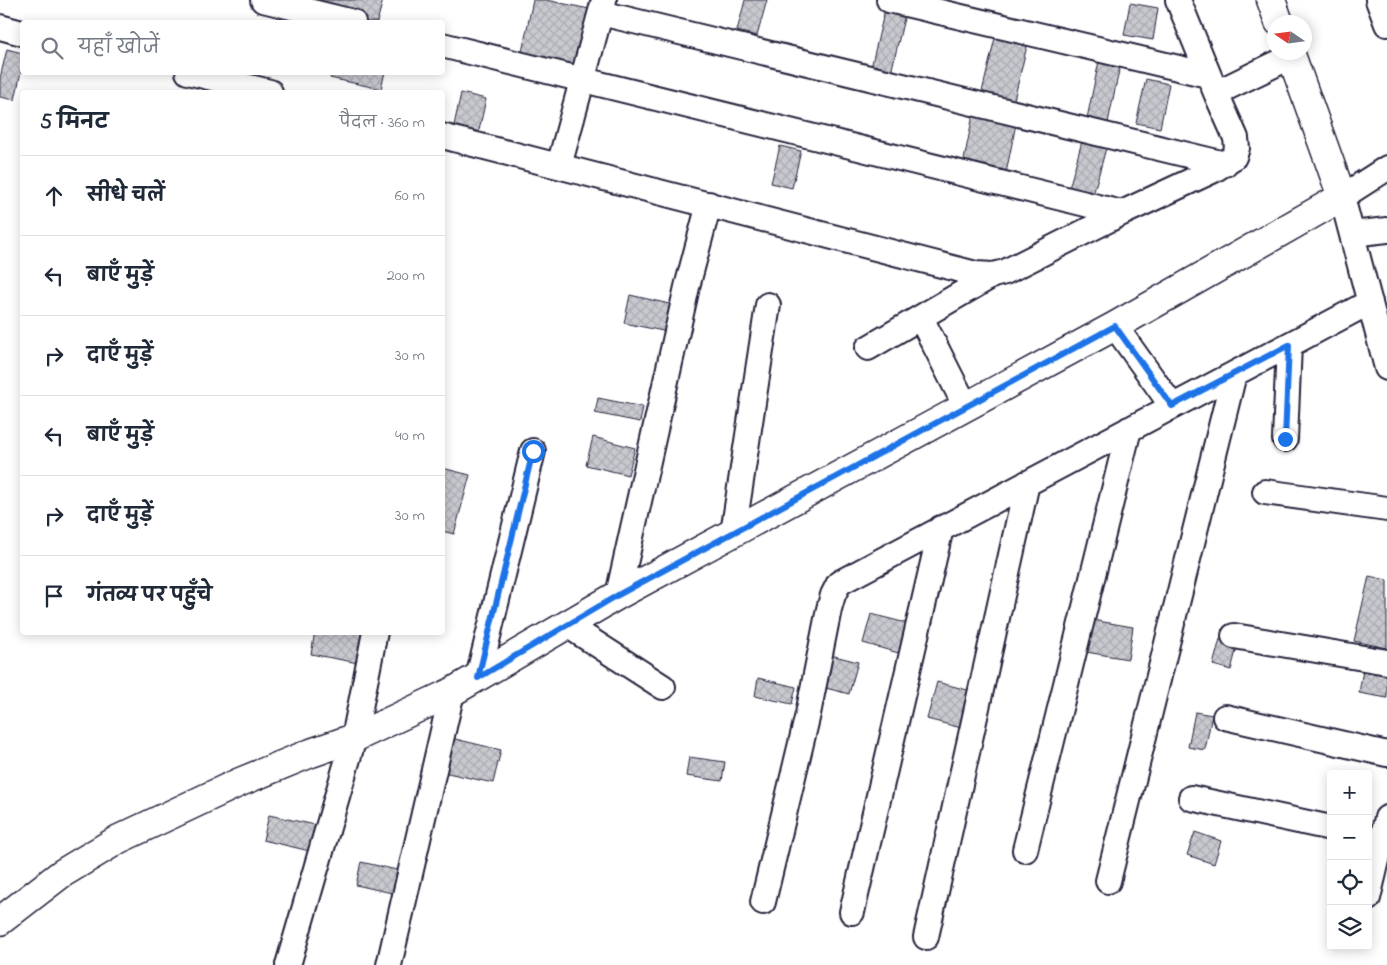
<!DOCTYPE html>
<html lang="hi">
<meta charset="utf-8">
<style>
body{margin:0;font-family:"Indie Flower","Playpen Sans Deva",sans-serif;background:#f2f2f3;color:#1f2937}
.controls{position:absolute;right:15px;bottom:15px;display:grid;overflow:hidden;border-radius:5px;box-shadow:0 2px 12px #0003}
.controls button{width:45px;height:45px;display:grid;place-items:center;padding:0;border:0;border-bottom:1px solid #e0e1e3;background:#fff;color:#1f2937;font:25px sans-serif}
.compass{position:absolute;left:1267px;top:15px;width:45px;height:45px;border-radius:50%;background:#fff;box-shadow:0 2px 12px #0003;rotate:283deg}
.stop{position:absolute;width:15px;height:15px;margin:-11px;border:4px solid #1a73e8;border-radius:50%;background:#fff}
.stop.end{background:#1a73e8;border-color:#fff;box-shadow:0 1px 5px #0008}
.list{margin:0;padding:0;list-style:none}
h2{display:flex;justify-content:space-between;align-items:center;height:65px;margin:0;padding:0 20px;font-size:21px}
h2 small{font-size:16px;font-weight:400;color:#747a83}
.list li{display:grid;grid-template-columns:32px 1fr auto;gap:15px;align-items:center;box-sizing:border-box;height:80px;padding:0 20px;border-top:1px solid #e0e1e3}
.list b{display:block;font-size:19px;white-space:nowrap}
.list em{font-size:16px;font-style:normal;color:#747a83}
.icon{flex:none;width:28px;height:28px;fill:none;stroke:currentColor;stroke-width:2;stroke-linecap:round;stroke-linejoin:round}
.map{position:relative;flex:none;width:1387px;height:965px;overflow:hidden}
.search{position:absolute;background:#fff;box-shadow:0 2px 12px #0003;left:20px;top:20px;width:425px;height:55px;display:flex;align-items:center;gap:12px;box-sizing:border-box;padding:0 18px;border-radius:5px;color:#747a83;font-size:19px}
.panel{position:absolute;background:#fff;box-shadow:0 2px 12px #0003;left:20px;top:90px;width:425px;height:545px;border-radius:5px}
.map>svg:first-child{display:block}
.building{fill:url(#building-cross-hatch);stroke:#22223b}
.lines{fill:none;stroke-linecap:round;stroke-linejoin:round}
.street-casing{stroke:#22223b;stroke-width:28}
.secondary-casing{stroke:#22223b;stroke-width:31}
.street{stroke:#fff;stroke-width:24}
.secondary{stroke:#fff;stroke-width:28}
.route{stroke:#1a73e8;stroke-width:6}
</style>
<div class="map">
<svg width="1387" height="965" viewBox="0 0 1387 965">
<defs>
<pattern id="building-cross-hatch" width="8" height="8" patternUnits="userSpaceOnUse" patternTransform="scale(1.25)"><rect width="8" height="8" fill="#c8c8cf"/><path d="M0 0l8 8M0 8l8-8" fill="none" stroke="#acacb3"/></pattern>
</defs>
<rect width="100%" height="100%" fill="#fff"/>
<filter id="ink" filterUnits="userSpaceOnUse"><feTurbulence type="fractalNoise" baseFrequency=".02" numOctaves="2"/><feDisplacementMap in="SourceGraphic" scale="10" xChannelSelector="R" yChannelSelector="G"/><feConvolveMatrix kernelMatrix="1 2 1 2 8 2 1 2 1" color-interpolation-filters="sRGB"/></filter>
<g filter="url(#ink)">
<path class="building" d="M274,0H383L377,22H361Z
M533,0H546L594,10L581,70L521,57Z
M745,0H767L757,36L737,31Z
M1130,3L1158,8L1153,40L1124,35Z
M885,9L905,14L890,77L870,72Z
M995,38L1027,46L1013,104L981,96Z
M7,49L22,53V67L15,100L0,97V78Z
M1099,61L1120,66L1107,127L1086,123Z
M331,72H385L381,89L330,78Z
M1146,79L1169,84L1160,128L1136,123Z
M461,93L486,99L478,135L453,130Z
M974,110L1017,119L1006,173L963,165Z
M1084,134L1108,141L1092,199L1068,192Z
M780,146L801,151L792,188L771,183Z
M630,295L674,305L668,332L624,323Z
M598,398L643,407L640,422L595,413Z
M593,437L635,448L628,475L586,465Z
M442,468L470,475L454,534L442,531Z
M1369,576L1387,580V648L1354,641Z
M871,614L910,624L902,654L863,643Z
M1092,620L1133,627L1128,659L1086,652Z
M315,632H364L358,663L311,654Z
M1220,639L1238,643L1231,670L1213,665Z
M823,653L858,662L849,694L814,685Z
M1364,664L1387,668V698L1359,693Z
M758,678L796,687L792,704L755,696Z
M937,682L975,692L965,729L927,719Z
M1195,712L1212,715L1205,750L1188,747Z
M451,738L501,750L493,783L443,772Z
M689,757L725,762L722,781L686,776Z
M269,815L320,826L314,852L263,840Z
M1195,832L1221,841L1214,864L1187,855Z
M361,862L406,872L401,895L356,885Z"/>
<g class="lines">
<g class="street-casing">
<path id="street" d="M263,0L353,22
M889,0L1208,75
M1378,0L1387,24
M601,13L1225,164
M0,27L22,33
M442,45L1122,213
M188,72L270,92
M1216,93L1292,56
M442,136L976,274L993,275L1005,272L1122,213L1214,170L1234,157L1237,148L1236,138L1216,93L1178,0
M559,166L604,0
M1387,168L1342,197L1387,368
M1352,234L1387,230
M921,318L966,407
M1115,326L1172,406
M868,348L993,275
M1285,439L1289,345
M1265,492L1387,509
M733,533L768,305
M618,595L687,287L709,204
M567,625L663,687
M1234,636L1387,662
M478,678L533,451
M1225,717L1387,754
M1191,798L1331,828
M1025,850L1129,429
M1108,881L1234,374
M1368,898L1387,818
M763,902L808,714L829,609L833,595L839,583L1370,302
M852,912L941,528
M926,937L1027,483
M288,965L354,738L375,632
M389,965L452,692"/>
</g>
<g class="secondary-casing">
<path id="secondary" d="M1271,0L1279,22
M0,921L61,874L119,839L240,782L311,753L354,738L452,692L618,595L1115,326L1342,197L1290,52"/>
</g>
<use href="#street" class="street"/>
<use href="#secondary" class="secondary"/>
</g>
</g>
<g class="lines" filter="url(#ink)">
<path class="route" d="M533,451L478,678L618,595L1115,326L1172,406L1289,345L1285,439"/>
</g>
</svg>
<div class="controls">
<button>+</button>
<button>−</button>
<button><svg class="icon" aria-label="locate" viewBox="0 0 24 24"><circle cx="12" cy="12" r="6"/><path d="M12 2v4M12 18v4M2 12h4M18 12h4"/></svg></button>
<button><svg class="icon" aria-label="layers" viewBox="0 0 24 24"><path d="M12 4l9 5-9 5-9-5zM3 14l9 5 9-5"/></svg></button>
</div>
<svg class="compass" viewBox="-18 -18 36 36"><path d="M0-13l5 13h-10z" fill="#e53935"/><path d="M0 13l5-13h-10z" fill="#747a83"/></svg>
<div class="stop" style="left:533px;top:451px"></div>
<div class="stop end" style="left:1285px;top:439px"></div>
<div class="search"><svg class="icon" aria-label="search" viewBox="0 0 24 24"><circle cx="10" cy="10" r="6"/><path d="M15 15l6 6"/></svg>यहाँ खोजें</div>
<section class="panel">
<h2>5 मिनट<small>पैदल · 360 m</small></h2>
<ul class="list">
<li><svg class="icon" aria-label="ahead" viewBox="0 0 24 24"><path d="M12 20V5M6 11l6-6 6 6"/></svg><div><b>सीधे चलें</b></div><em>60 m</em></li>
<li><svg class="icon" aria-label="left" viewBox="0 0 24 24"><path d="M17 20v-9H6M10 6l-5 5 5 5"/></svg><div><b>बाएँ मुड़ें</b></div><em>200 m</em></li>
<li><svg class="icon" aria-label="right" viewBox="0 0 24 24"><path d="M7 20v-9h11M14 6l5 5-5 5"/></svg><div><b>दाएँ मुड़ें</b></div><em>30 m</em></li>
<li><svg class="icon" aria-label="left" viewBox="0 0 24 24"><path d="M17 20v-9H6M10 6l-5 5 5 5"/></svg><div><b>बाएँ मुड़ें</b></div><em>40 m</em></li>
<li><svg class="icon" aria-label="right" viewBox="0 0 24 24"><path d="M7 20v-9h11M14 6l5 5-5 5"/></svg><div><b>दाएँ मुड़ें</b></div><em>30 m</em></li>
<li><svg class="icon" aria-label="arrive" viewBox="0 0 24 24"><path d="M6 21V4h12l-3 4 3 4H6"/></svg><div><b>गंतव्य पर पहुँचे</b></div></li>
</ul>
</section>
</div>
